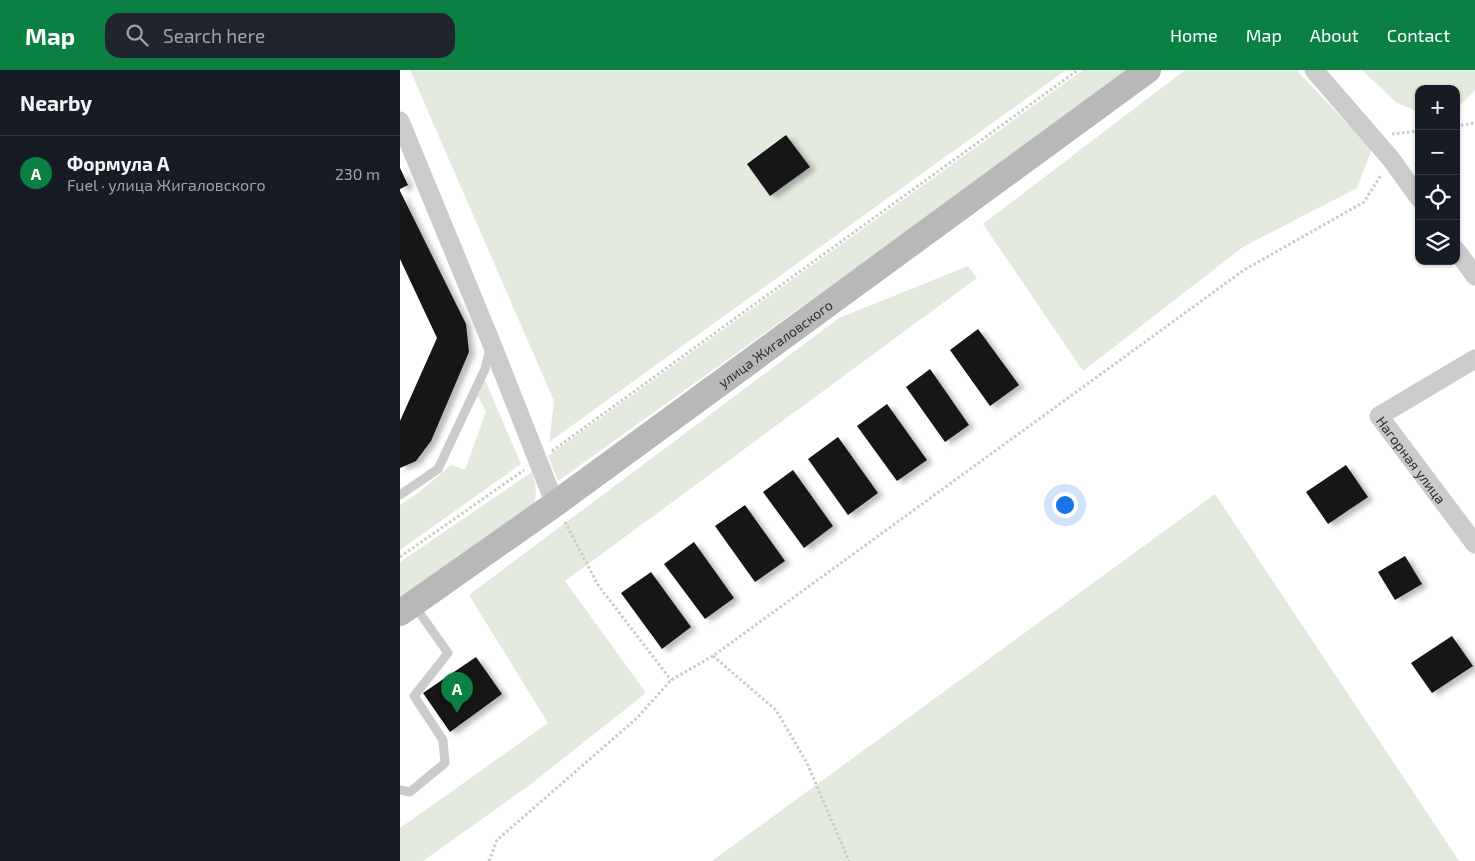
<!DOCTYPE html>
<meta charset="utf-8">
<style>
body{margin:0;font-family:"Exo 2",sans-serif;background:#20242c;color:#f1f3f6}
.controls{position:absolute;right:15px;top:15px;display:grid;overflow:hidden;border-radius:10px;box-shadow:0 1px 4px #0004}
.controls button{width:45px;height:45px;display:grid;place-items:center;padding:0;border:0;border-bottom:1px solid #363941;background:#171b24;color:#f1f3f6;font:25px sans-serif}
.you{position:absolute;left:664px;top:434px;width:18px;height:18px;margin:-12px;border:4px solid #fff;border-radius:50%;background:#1a73e8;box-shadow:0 0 0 8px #1a73e833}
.badge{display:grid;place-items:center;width:32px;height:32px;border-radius:50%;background:#0b8043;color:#fff;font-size:16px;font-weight:700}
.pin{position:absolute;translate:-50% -41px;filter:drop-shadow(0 1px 2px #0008)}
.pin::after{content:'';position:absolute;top:26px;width:18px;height:15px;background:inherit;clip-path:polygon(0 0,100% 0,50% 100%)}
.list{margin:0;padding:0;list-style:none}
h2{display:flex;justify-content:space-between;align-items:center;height:65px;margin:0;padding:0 20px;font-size:21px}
h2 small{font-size:16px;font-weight:400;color:#9ea1a6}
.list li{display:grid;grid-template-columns:32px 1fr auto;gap:15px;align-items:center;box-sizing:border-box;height:75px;padding:0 20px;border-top:1px solid #363941}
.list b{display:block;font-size:19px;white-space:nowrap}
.list p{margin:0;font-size:16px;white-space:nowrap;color:#9ea1a6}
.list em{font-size:16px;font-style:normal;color:#9ea1a6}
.icon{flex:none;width:28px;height:28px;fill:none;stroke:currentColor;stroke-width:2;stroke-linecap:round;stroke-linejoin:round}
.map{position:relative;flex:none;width:1075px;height:791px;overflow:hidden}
header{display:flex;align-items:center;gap:30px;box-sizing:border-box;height:70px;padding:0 25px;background:#0b8043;color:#fff}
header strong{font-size:24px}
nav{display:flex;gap:28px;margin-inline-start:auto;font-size:18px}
.search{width:350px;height:45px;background:#20242c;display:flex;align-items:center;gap:12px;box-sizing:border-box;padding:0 18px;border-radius:15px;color:#9ea1a6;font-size:19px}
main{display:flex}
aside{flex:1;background:#171b24}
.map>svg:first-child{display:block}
.green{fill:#e4eadd}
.building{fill:#151515;filter:url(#shadow)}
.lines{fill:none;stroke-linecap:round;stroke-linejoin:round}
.path{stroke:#cbcbcb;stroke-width:3;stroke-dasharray:2.5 2.5;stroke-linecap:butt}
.lane{stroke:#cbcbcb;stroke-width:9}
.street{stroke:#cbcbcb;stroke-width:19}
.secondary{stroke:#b8b8b8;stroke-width:26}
.labels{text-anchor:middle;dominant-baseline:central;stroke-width:5;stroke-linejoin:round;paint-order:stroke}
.street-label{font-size:14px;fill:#2e2e2e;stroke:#fff}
</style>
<header>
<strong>Map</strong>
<div class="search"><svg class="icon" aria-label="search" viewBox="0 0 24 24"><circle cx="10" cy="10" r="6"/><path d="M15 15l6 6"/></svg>Search here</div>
<nav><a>Home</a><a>Map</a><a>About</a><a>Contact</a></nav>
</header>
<main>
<aside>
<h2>Nearby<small></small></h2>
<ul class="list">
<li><span class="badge">A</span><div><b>Формула А</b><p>Fuel · улица Жигаловского</p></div><em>230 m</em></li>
</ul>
</aside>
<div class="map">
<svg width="1075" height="791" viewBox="0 0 1075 791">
<defs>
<filter id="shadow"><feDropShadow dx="5.5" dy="3" stdDeviation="2.5" flood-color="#0004"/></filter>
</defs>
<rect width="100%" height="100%" fill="#fff"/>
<path class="green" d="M10,0H666L149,372L154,331Z
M683,0H727L520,152L158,411L148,386Z
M785,0H896L972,79L957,118L843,177L683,301L583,154Z
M962,0H1075V20L1056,40V19H1019V42L997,33Z
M568,196L577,208L165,511L246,623L131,714L23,791H0V758L148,653L69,525L439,248Z
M85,310L121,394L0,480V435L18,423L51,395L65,400L86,342L79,328L75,325Z
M132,402C137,416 137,425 133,439L0,531V492Z
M815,424L1059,791H312Z"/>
<path class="building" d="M386,65L410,97L370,126L347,94Z
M0,98L8,115L0,119Z
M0,121L66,254L69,282L31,371L16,391L0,398V351L37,268L0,189Z
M578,259L619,315L590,336L550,280Z
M530,299L569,355L545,372L506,317Z
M487,334L527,390L497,411L457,356Z
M438,367L478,423L448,445L408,389Z
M946,395L968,427L928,454L906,422Z
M393,400L433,456L404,478L363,422Z
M345,435L385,491L355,512L315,456Z
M294,472L334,528L305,549L264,494Z
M1005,486L1022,514L995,530L978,502Z
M251,502L291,557L262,579L221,523Z
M1052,566L1073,596L1032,623L1011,593Z
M76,587L102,624L50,662L23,623Z"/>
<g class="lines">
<path class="path" d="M1056,56L1075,53
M992,64L1019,61
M152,381L678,0
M165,452L198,515L271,610
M0,487L124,400
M313,586L376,640L407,693L449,791
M89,791L97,770L237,648L271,610L313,586L844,200L964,132L981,105"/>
<path class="lane" d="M0,425L38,399L85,299L90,279
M0,720L10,722L45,693L43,670L14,626L48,583L14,535"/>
<g class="street">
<path d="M914,0L991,89L1019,128"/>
<path d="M0,51L91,272L155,434"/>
<path d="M1056,180L1075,206"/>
<path id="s1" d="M1075,289L979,346L1075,474"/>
</g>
<path class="secondary" id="s2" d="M0,543L155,434L748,0"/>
</g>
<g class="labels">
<g class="street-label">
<text stroke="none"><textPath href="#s2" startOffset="462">улица Жигаловского</textPath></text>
<text stroke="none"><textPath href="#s1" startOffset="166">Нагорная улица</textPath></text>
</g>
</g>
</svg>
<div class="controls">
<button>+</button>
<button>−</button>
<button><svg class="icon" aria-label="locate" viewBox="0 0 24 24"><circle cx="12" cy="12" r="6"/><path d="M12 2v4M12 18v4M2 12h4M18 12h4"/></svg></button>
<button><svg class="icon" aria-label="layers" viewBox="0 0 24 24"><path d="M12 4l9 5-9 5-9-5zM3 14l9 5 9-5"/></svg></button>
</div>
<div class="you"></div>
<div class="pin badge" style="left:57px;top:643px">A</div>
</div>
</main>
